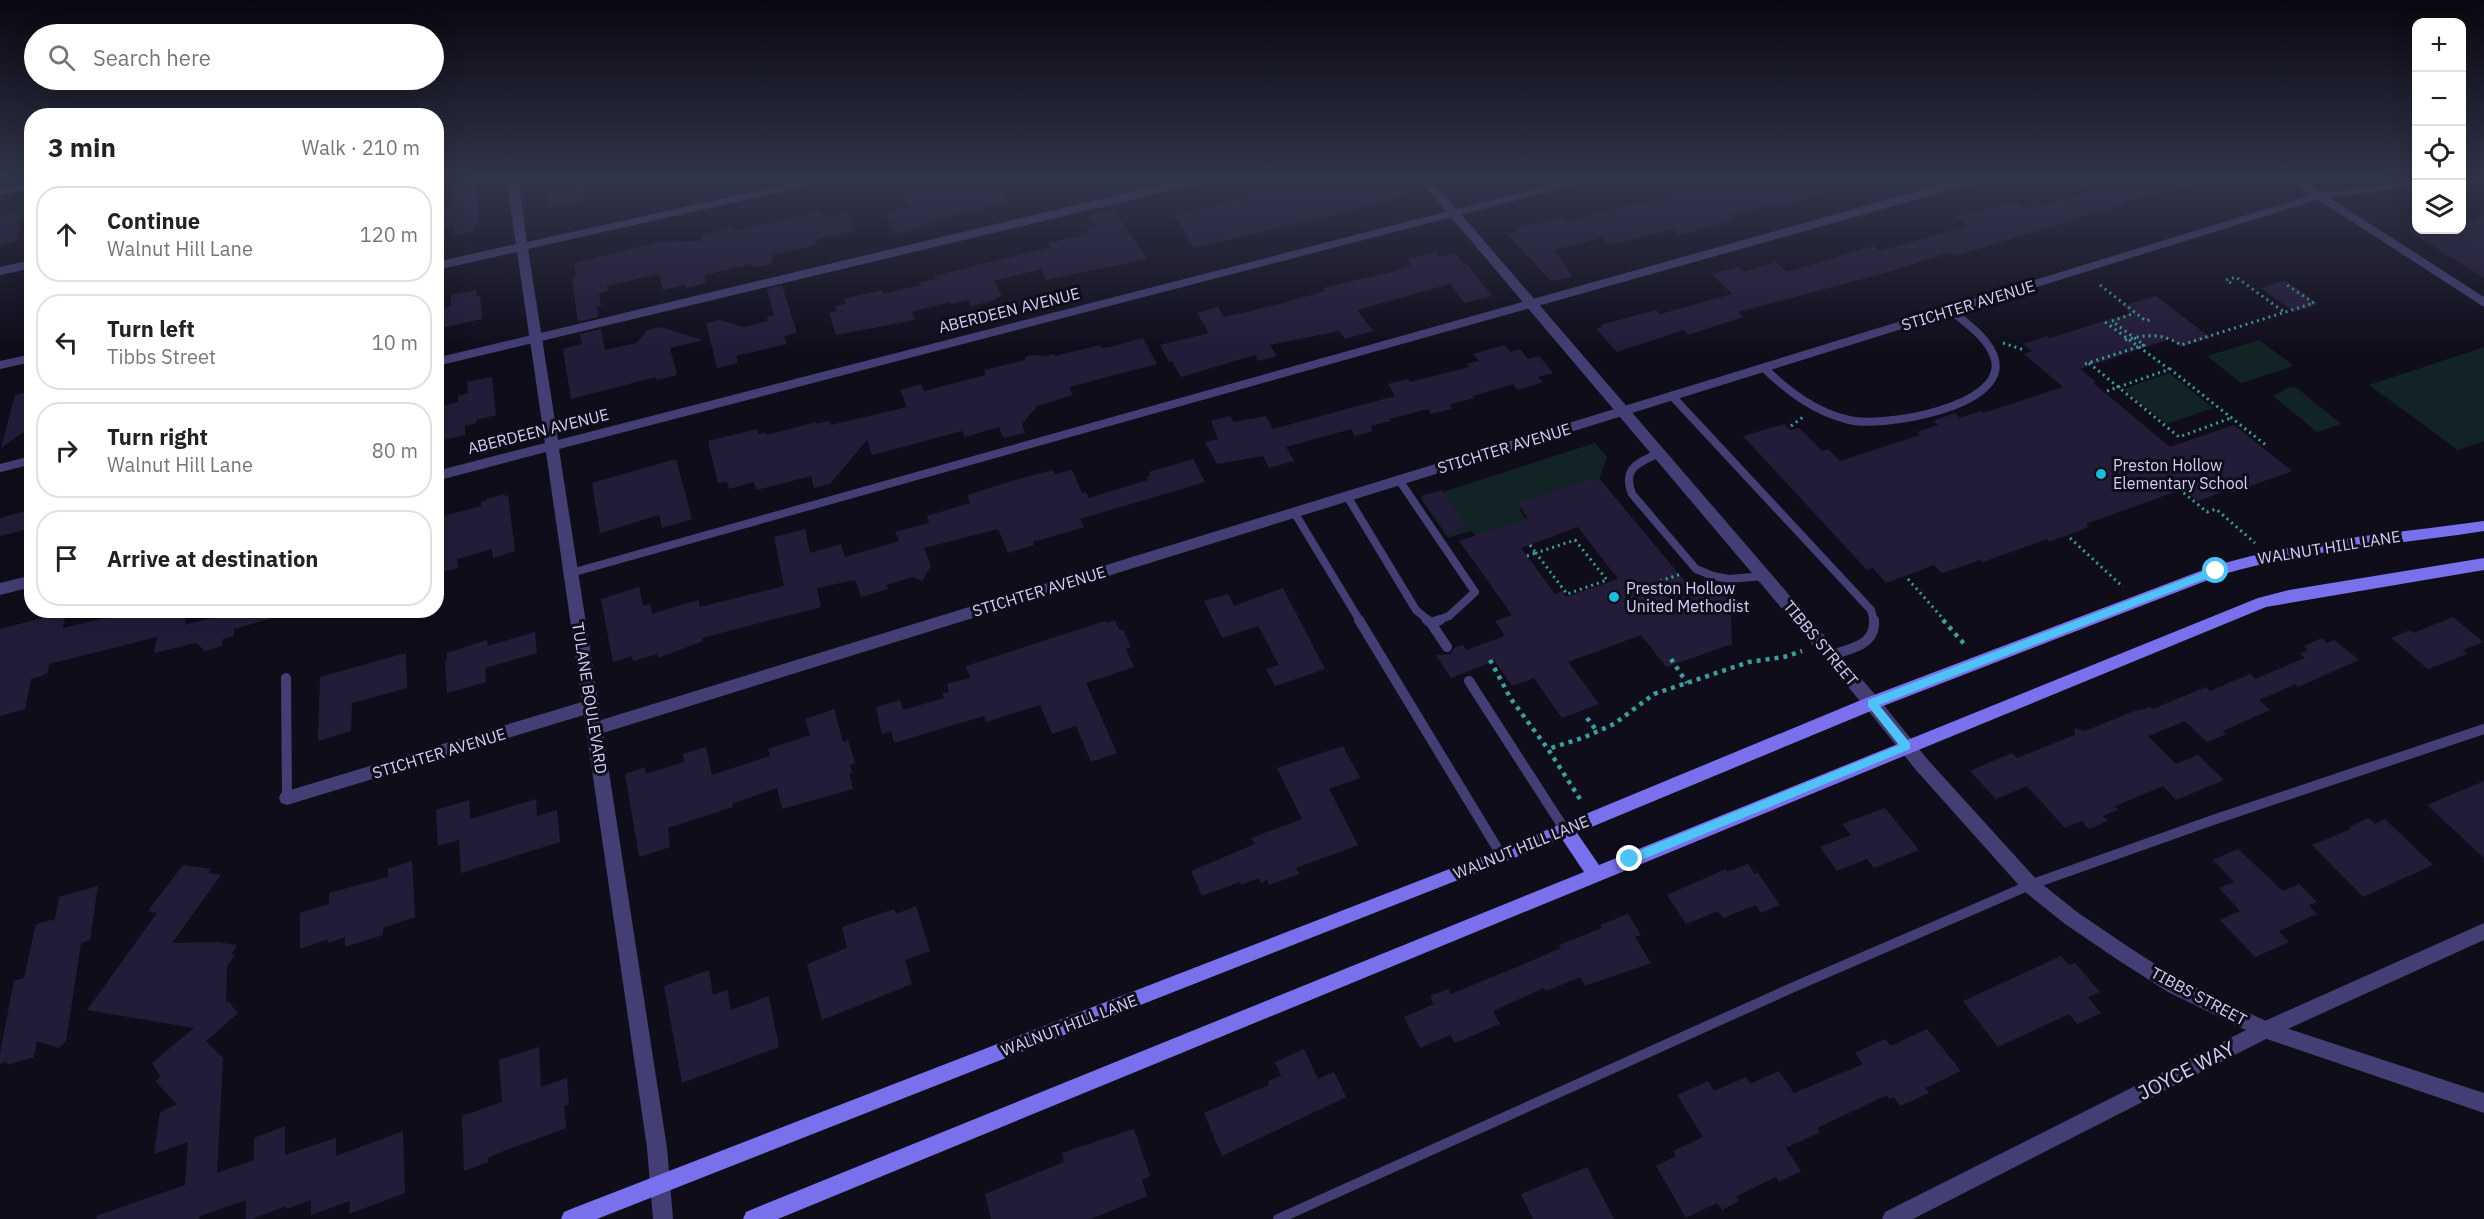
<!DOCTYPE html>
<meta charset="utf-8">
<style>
body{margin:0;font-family:"IBM Plex Sans",sans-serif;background:#f6f6f6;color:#222}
.controls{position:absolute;right:18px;top:18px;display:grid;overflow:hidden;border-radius:12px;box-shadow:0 6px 24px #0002}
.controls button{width:54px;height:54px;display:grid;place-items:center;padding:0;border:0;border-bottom:2px solid #e0e0e0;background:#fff;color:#222;font:30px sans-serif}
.stop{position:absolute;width:18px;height:18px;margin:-14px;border:4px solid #4fc3f7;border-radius:50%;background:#fff}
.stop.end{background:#4fc3f7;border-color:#fff;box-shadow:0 2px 6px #0008}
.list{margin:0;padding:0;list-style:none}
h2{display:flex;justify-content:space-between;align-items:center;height:78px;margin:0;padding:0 24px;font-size:26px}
h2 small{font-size:20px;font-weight:400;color:#767676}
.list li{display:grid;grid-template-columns:39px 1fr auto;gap:18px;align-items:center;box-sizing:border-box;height:96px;margin:0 12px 12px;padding:0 12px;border:2px solid #e0e0e0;border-radius:24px}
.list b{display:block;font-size:22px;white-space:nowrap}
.list p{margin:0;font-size:20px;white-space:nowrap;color:#767676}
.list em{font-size:20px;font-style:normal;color:#767676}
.icon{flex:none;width:33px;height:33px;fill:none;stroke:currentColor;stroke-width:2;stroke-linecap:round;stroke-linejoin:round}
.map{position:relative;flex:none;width:2484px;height:1219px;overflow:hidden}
.search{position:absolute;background:#fff;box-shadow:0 6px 24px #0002;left:24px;top:24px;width:420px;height:66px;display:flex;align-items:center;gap:15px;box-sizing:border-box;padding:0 21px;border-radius:33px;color:#767676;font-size:22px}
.panel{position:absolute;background:#fff;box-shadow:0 6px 24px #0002;left:24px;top:108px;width:420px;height:510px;border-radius:24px}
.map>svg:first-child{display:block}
.green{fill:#112324}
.building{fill:#231c39;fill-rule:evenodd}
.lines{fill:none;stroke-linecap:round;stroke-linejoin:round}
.path-far1{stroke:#3c9e9c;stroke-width:3;stroke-dasharray:2 4;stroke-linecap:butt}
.path{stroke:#3c9e9c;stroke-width:4.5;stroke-dasharray:4 5;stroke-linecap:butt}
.service-far1{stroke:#433e73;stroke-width:8}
.service{stroke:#433e73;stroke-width:10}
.minor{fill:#433e73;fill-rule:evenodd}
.tertiary{fill:#433e73;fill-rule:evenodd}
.secondary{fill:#7971ec;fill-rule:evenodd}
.route{fill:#4fc3f7}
.poi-dot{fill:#1dbbd5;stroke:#100d1b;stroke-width:2}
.labels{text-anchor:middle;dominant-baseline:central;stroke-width:6;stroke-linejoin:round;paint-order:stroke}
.street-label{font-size:16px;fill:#d4cef8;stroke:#100d1b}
.poi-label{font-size:16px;fill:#d4cef8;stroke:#100d1b;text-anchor:start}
.near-street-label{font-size:20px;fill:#d4cef8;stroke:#100d1b}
</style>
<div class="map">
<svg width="2484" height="1219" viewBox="0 0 2484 1219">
<rect width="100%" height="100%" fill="#100d1b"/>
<path class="green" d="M2259,340L2294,366L2241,383L2207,356Z
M2484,347V441L2458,450L2369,385Z
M2169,373L2213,408L2166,424L2124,389Z
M2290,387L2297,388L2341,424L2317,432L2273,396Z
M1595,443L1607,457L1599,480L1519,508L1528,523L1478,539L1471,531L1448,538L1421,499Z"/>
<path class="building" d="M476,178L479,224L474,225V231L454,235L453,226L436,229V211L454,207L452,182Z
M545,178H581L585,200L549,207Z
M977,178H995L1009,203L929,221L930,225L895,234L886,215L907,208L901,196Z
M1324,178H1393L1405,195L1350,211L1194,248L1174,215L1287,189L1290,183Z
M1699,178H1809L1827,193L1778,207L1775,204L1732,215L1736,219L1679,235L1673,229L1609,245L1602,238L1554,250L1573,277L1551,281L1508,235L1518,232L1514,228L1562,217L1567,222L1630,205L1675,197L1672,195L1675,194L1674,192L1705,183Z
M2073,178H2190L2191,184L2123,202L2125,204L1955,256L1950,252L1885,273L1738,312L1743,317L1688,335L1684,330L1617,352L1596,329L1602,327L1600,325L1656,310L1660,314L1732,294L1712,274L1738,267L1744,272L1776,262L1787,272L1874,246L1880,251L1968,226L1956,216L1978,210L1980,212L2014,201L2024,208L2040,204L2043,206L2091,191Z
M1113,209L1147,259L1046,280L1041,269L994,281L1002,296L995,298V300L971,306L968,300L950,304L949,302L912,312L915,320L836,335L829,313L837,311L835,306L846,304L844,299L882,290L884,294L920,285L919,283L936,279L934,276L1051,247L1049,243L1090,234L1086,227L1094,225L1088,216Z
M24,210L16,241L0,244V215Z
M821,211L823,218L847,213L853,231L815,240L817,245L773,255L771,264L753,268L752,264L704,275L706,283L686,288L685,285L663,290L659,274L607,286L608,291L599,294L601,306L597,307L598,317L578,322L572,278L575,277L576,273L574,263L661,242L702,241L701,235L732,227L733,231Z
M2484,215V278L2407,230H2462V223Z
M1436,252L1440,257L1455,253L1465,265H1468L1492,296L1465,303L1450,284L1357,310L1373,331L1345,339L1339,331L1270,345L1277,356L1258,361L1255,355L1181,377L1172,361L1169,362L1160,345L1209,333L1197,313L1218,307L1224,317L1276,305L1325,291L1323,288L1400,270L1398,269L1412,265L1408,259Z
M2285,280L2318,304L2294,312L2261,288Z
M782,285L797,333L784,336L787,344L736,356L738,363L717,368L706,323L720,320L744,327L768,321L767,317L774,315L767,289Z
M476,290L477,297L480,296L482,319L436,329V310L451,306V295Z
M2156,296L2211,338L2181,347L2170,339L2080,369L2096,382L2093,383L2170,447L2234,425L2292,471L2231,493L2228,490L2198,501L2183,489L2086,524L2089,527L2049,542L2047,539L1983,562L1980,560L1942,573L1934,565L1886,583L1873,568L1867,570L1743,436L1784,424L1790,430L1799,428L1822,451L1828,449L1840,461L1920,435L1917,432L1938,425L1933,421L1955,413L1960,418L1981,411L1983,413L2063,387L2024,354L2032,351L2023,344L2047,336L2050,338L2130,313L2123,306Z
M661,327L703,340L670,348L677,375L657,380L656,377L571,399L563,349L582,344L580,334L601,329L605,350L637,343L647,330Z
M1143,338L1157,364L1069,387L1073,395L1037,406L1022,424L1025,433L1003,438L999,427L965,437L962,431L872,455L867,440L830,484L814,488L811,476L756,490L754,482L729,489L727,482L718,483L708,441L757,429L758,434L766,433V435L816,422L817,424L830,421L831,425L907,407L900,390L921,384L924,391L986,375L984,370L1025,360V357L1031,355L1044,356L1054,354L1055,356L1100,345L1102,348L1114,346Z
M1505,345L1511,352L1520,349L1528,359L1539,356L1553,373L1538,377L1543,382L1518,390L1513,384L1473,396L1475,398L1450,404L1452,409L1431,414L1428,409L1389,419L1391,421L1370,426L1373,431L1355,436L1351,429L1286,447L1294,461L1269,468L1263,456L1217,464L1205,442L1218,439L1211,421L1230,416L1234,422L1266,416L1273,429L1395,396L1388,384L1408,379L1410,382L1469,367L1467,364L1479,361L1473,354Z
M492,377L496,415L476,420V423L465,426V435L443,440L442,428L436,429V407L458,402V396L468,393L467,382Z
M32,391V430L25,431L1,448L15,395Z
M676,459L692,519L662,528L659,515L600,533L592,483Z
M1193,459L1205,482L1080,519L1084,527L1033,542L1034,545L1008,553L998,529L924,548L931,566L922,581L913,577L886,585L888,589L861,597L855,580L817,588L821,607L702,638L703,641L658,658L657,654L633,661L632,656L613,662L601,599L639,587L643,606L650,604L652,614L698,600L700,607L784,586L774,537L805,529L810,553L841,544L845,557L899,541L895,532L929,523L927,516L970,503L967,495L1019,479L1053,470L1055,474L1072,470L1082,493L1086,492L1089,498L1148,480L1146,477L1150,476L1149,472Z
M1598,477L1689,586L1730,598L1732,644L1666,667L1641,635L1568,662L1599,704L1562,718L1534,678L1512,686L1495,661L1451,678L1436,655L1451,654L1454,648L1463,645L1466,650L1505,636L1495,621L1512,615L1459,541L1528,518L1517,503ZM1578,527L1618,579L1566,597L1562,591L1555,594L1521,548Z
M1442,490L1466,527L1447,533L1421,496Z
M504,494L505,496L508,495L515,551L493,558L492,549L457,559L458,568L436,573V518L481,506V502L486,501V499Z
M32,509V528L0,536V518Z
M1283,588L1325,669L1275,686L1266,669L1279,665L1258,626L1222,638L1204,601L1228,594L1234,606Z
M108,610H187L185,625L226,614V610H278L279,616L234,629V636L223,639L222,646L205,651L196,643L154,653L157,637L49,664L47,674L31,679L25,709L0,716V629L66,612L63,628L106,618Z
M2453,617L2483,642L2463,650L2467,654L2428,669L2391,638L2410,630L2413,633Z
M1115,620L1119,630H1123L1131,647L1126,649L1134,667L1086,683L1117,753L1091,762L1076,726L1052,734L1040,705L986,722L984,716L894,743L891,731L882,734L876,707L900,700L903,710L944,698L942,693L949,692L947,684L970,678L966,666L1105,621L1106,623Z
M535,632L537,653L485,668L486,682L447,693L445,661L447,660V653L487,640L488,646Z
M2322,638L2327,643L2334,640L2359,660L2298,687L2296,684L2259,700L2270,710L2223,731L2227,734L2207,742L2185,721L2148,736L2176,764L2198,755L2224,780L2176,800L2163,786L2115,806L2118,810L2103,816L2108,821L2089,829L2082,821L2065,828L2027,786L1996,799L1970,771L2012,753L2017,758L2075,735V728L2085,731L2137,710L2138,711L2150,707L2153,709L2206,687L2210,691L2250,674L2255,679L2305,658L2300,654L2308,650L2304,646Z
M406,653L407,688L352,703L351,731L318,741L320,677Z
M834,709L843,742L848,740L855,763L850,765L852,773H849L853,789L782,809L777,788L732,804L733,807L668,828L670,847L639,857L625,774L645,767L646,774L684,762L683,754L706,747L712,775L770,756L768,749L810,735L805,719Z
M1343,746L1360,778L1329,789L1358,845L1296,868L1299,874L1269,885L1267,880L1261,883L1259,878L1241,885L1240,882L1202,896L1191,871L1255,844L1251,838L1302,819L1277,768Z
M2484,781V858L2427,805Z
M536,799L537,816L557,810L560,842L461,873L459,840L438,846L436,810L469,800L470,819Z
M1885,808L1919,850L1874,868L1867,859L1837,871L1820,847L1851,835L1842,824Z
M2369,818L2375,824L2385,819L2433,865L2363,897L2312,845L2351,829L2349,827Z
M2238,849L2283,891L2299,884L2317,902L2309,905L2317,914L2279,931L2289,942L2255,957L2220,920L2240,911L2219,888L2234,882L2213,860Z
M412,861L415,917L383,928V935L345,947V937L328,943V939L300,949V913L329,904V893L388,877V869Z
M1748,864L1755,874L1758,873L1780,905L1761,913L1756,905L1723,918L1718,911L1686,924L1667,895L1726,869L1727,872Z
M183,865L211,869L208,873L221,875L172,943L217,942L237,945L231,955H235L227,966L226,1003L228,1001L238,1013L206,1041L223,1058L217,1173L254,1160V1138L285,1126V1155L336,1138V1156L403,1131L405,1193L349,1214L350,1201L311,1215V1200L286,1209V1206L252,1219H246V1200L200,1216L199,1219H97L96,1216L185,1185L188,1142L154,1154L160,1112L177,1104L155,1081L161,1077L152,1063L194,1028L87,1010L157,913L148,911Z
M98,886L90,940L81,943L66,1041L59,1048L37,1041L34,1057L7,1065V1062L0,1064V1053L14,981L24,978L36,924L55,919L59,897Z
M916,906L930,951L905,960L912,984L822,1020L807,964L847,948L842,927L894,909L896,914Z
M1628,914L1641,935L1635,937L1651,963L1585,986L1581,977L1546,991L1544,988L1493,1011L1500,1024L1455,1043L1450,1035L1420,1048L1404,1017L1434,1004L1430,996L1448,989L1451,994L1529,962L1561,948L1559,945L1602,928L1600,925Z
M2061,956L2069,965L2075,963L2100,992L2088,997L2101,1013L2077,1024L2069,1014L1998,1047L1963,1001Z
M709,970L713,995L727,990L731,1010L769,996L779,1047L682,1083L664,986Z
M1927,1029L1961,1071L1925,1088L1929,1093L1900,1106L1894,1097L1889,1099L1887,1095L1817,1128L1820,1132L1786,1148L1801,1171L1779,1182L1776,1177L1736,1196L1739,1201L1722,1210L1717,1203L1686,1218L1656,1166L1676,1156L1673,1151L1703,1137L1677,1095L1708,1081L1714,1091L1746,1077L1750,1084L1779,1071L1794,1093L1863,1064L1855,1053L1885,1039L1891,1046Z
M539,1047L541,1087L567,1078L569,1105L564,1106L566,1128L501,1152L488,1158V1162L464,1171L462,1116L502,1102L499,1060Z
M1304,1049L1318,1079L1334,1072L1346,1097L1222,1156L1204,1113L1269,1085L1268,1081L1281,1076L1275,1062Z
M1134,1129L1150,1176L1142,1180L1147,1196L1091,1219H991L985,1194L1064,1162L1062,1153Z
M1587,1167L1614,1219H1533L1521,1194Z"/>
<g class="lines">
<path class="path-far1" d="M2231,283L2226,280L2236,277L2284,312
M2100,285L2146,321L2152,319
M2105,322L2169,369
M2125,340C2145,334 2163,333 2181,345L2314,303L2284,283
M2003,343L2024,350
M2089,363L2179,437L2231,418
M2085,364L2144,345L2112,321L2135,313
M2107,391L2170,369L2267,446
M1791,426L1803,417
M2179,489L2207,512L2216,509L2255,543
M2070,538L2123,587
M1575,540L1607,580L1567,594L1536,553Z
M1530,545L1536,553
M1527,556L1536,553
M1908,579L1945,621
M1660,581L1681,574"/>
<path class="path" d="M1943,620L1967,647
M1671,659L1687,683
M1490,660L1511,699L1548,749
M1587,718L1597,731
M1580,799L1548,749L1585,737L1614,724L1654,694L1749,662L1784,657L1802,651"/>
<path class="service-far1" d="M436,180L446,178
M0,271L32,264
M436,362L1206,178
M1764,368C1789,392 1815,412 1849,420C1880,428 2006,408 1995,360C1990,339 1966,323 1950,310
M1672,396L1871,610L1874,621
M1659,453C1638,463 1622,468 1632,494L1696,569L1713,576L1729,579L1764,576
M0,468L32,460
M1399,480L1475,592L1449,616L1436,621
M1347,496L1416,610L1429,621
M1294,512L1360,621
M571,573L1979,178"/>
<path class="service" d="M1359,620L1502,856
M1427,620L1431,623L1440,620
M1431,623L1447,647
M1831,655C1851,649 1876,645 1874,620
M286,678L287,798
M1469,681L1565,830
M1278,1219L1796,986L2030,885L2213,820L2484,729"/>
<path class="minor" d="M506,178H518L527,242L815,178H836L830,181L528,249L558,440L1577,178H1596L1594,180L559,449L601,720L2315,194L2416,180V186L2320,199L603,733L667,1148L673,1219H653L647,1148L584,715L287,805L281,803L279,798L281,793L287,791L582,702L546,452L436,481V471L545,443L517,252L436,270V262L516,244Z
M32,183V189L0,195V189Z
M32,354V362L0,369V361Z
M32,575V587L0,595V583Z
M2484,923V940L2272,1036L1913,1219H1882L1885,1212L2258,1024Z"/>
<path class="tertiary" d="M1418,178H1430L1878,698L1928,760L2036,879L2077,912L2130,948L2180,980L2268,1022L2484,1093V1113L2258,1036L2168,992L2118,960L2065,924L2024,891L1916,770L1866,708Z
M2285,178H2299L2484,297V307Z"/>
<path class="secondary" d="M2484,521V531C2396,545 2306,549 2221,575L1878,708L1577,833L1599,865L2258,598L2289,590L2484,558V570L2266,607L778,1219H743L746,1212L753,1209L1584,872L1562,839L597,1219H561L564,1212L571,1209L1496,851L1866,698L2211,567C2300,539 2392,534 2484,521Z"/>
</g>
<linearGradient id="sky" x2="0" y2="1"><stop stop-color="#09070f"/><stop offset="0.51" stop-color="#31354a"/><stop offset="1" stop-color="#31354a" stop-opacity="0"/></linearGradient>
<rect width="2484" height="349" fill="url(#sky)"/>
<path class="route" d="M2216,567L2220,568V573L1879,705L1910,743V749L1634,863H1626V856L1899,745L1868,706V700Z"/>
<g class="poi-dot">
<circle cx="2101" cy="474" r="6"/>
<circle cx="1614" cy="597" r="6"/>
</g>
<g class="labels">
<g class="street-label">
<text transform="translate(1968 305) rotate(-17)">STICHTER AVENUE</text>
<text transform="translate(1009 310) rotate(-14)">ABERDEEN AVENUE</text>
<text transform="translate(538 431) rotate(-14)">ABERDEEN AVENUE</text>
<text transform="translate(1504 448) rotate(-17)">STICHTER AVENUE</text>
<text transform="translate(2329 547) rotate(-9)">WALNUT HILL LANE</text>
<text transform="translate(1039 591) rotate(-17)">STICHTER AVENUE</text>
<text transform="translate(1821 643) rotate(50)">TIBBS STREET</text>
<text transform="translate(590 698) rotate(81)">TULANE BOULEVARD</text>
<text transform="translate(439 753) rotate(-17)">STICHTER AVENUE</text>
<text transform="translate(1521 847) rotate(-22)">WALNUT HILL LANE</text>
<text transform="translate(2199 996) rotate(28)">TIBBS STREET</text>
<text transform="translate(1069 1025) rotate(-21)">WALNUT HILL LANE</text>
</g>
<g class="poi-label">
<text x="2113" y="465">Preston Hollow<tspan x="2113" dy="18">Elementary School</tspan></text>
<text x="1626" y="588">Preston Hollow<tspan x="1626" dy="18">United Methodist</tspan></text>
</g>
<g class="near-street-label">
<text transform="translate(2186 1070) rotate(-27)">JOYCE WAY</text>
</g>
</g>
</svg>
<div class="controls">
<button>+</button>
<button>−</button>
<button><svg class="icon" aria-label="locate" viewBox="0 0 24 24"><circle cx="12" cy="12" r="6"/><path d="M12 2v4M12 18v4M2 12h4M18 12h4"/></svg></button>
<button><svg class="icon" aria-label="layers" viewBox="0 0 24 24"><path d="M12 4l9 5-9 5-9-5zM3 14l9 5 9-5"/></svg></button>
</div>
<div class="stop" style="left:2216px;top:571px"></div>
<div class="stop end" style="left:1630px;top:859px"></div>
<div class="search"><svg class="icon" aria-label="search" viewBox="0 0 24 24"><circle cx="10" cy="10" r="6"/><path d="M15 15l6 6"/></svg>Search here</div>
<section class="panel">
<h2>3 min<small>Walk · 210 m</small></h2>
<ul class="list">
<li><svg class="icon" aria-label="ahead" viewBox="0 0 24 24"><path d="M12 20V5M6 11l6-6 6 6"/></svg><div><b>Continue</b><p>Walnut Hill Lane</p></div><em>120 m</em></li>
<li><svg class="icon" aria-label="left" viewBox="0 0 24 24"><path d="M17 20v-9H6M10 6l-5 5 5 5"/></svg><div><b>Turn left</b><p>Tibbs Street</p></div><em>10 m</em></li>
<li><svg class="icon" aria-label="right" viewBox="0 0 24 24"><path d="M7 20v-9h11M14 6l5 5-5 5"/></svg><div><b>Turn right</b><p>Walnut Hill Lane</p></div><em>80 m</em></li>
<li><svg class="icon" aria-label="arrive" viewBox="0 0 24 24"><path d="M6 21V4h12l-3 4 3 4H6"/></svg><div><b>Arrive at destination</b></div></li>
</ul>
</section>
</div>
